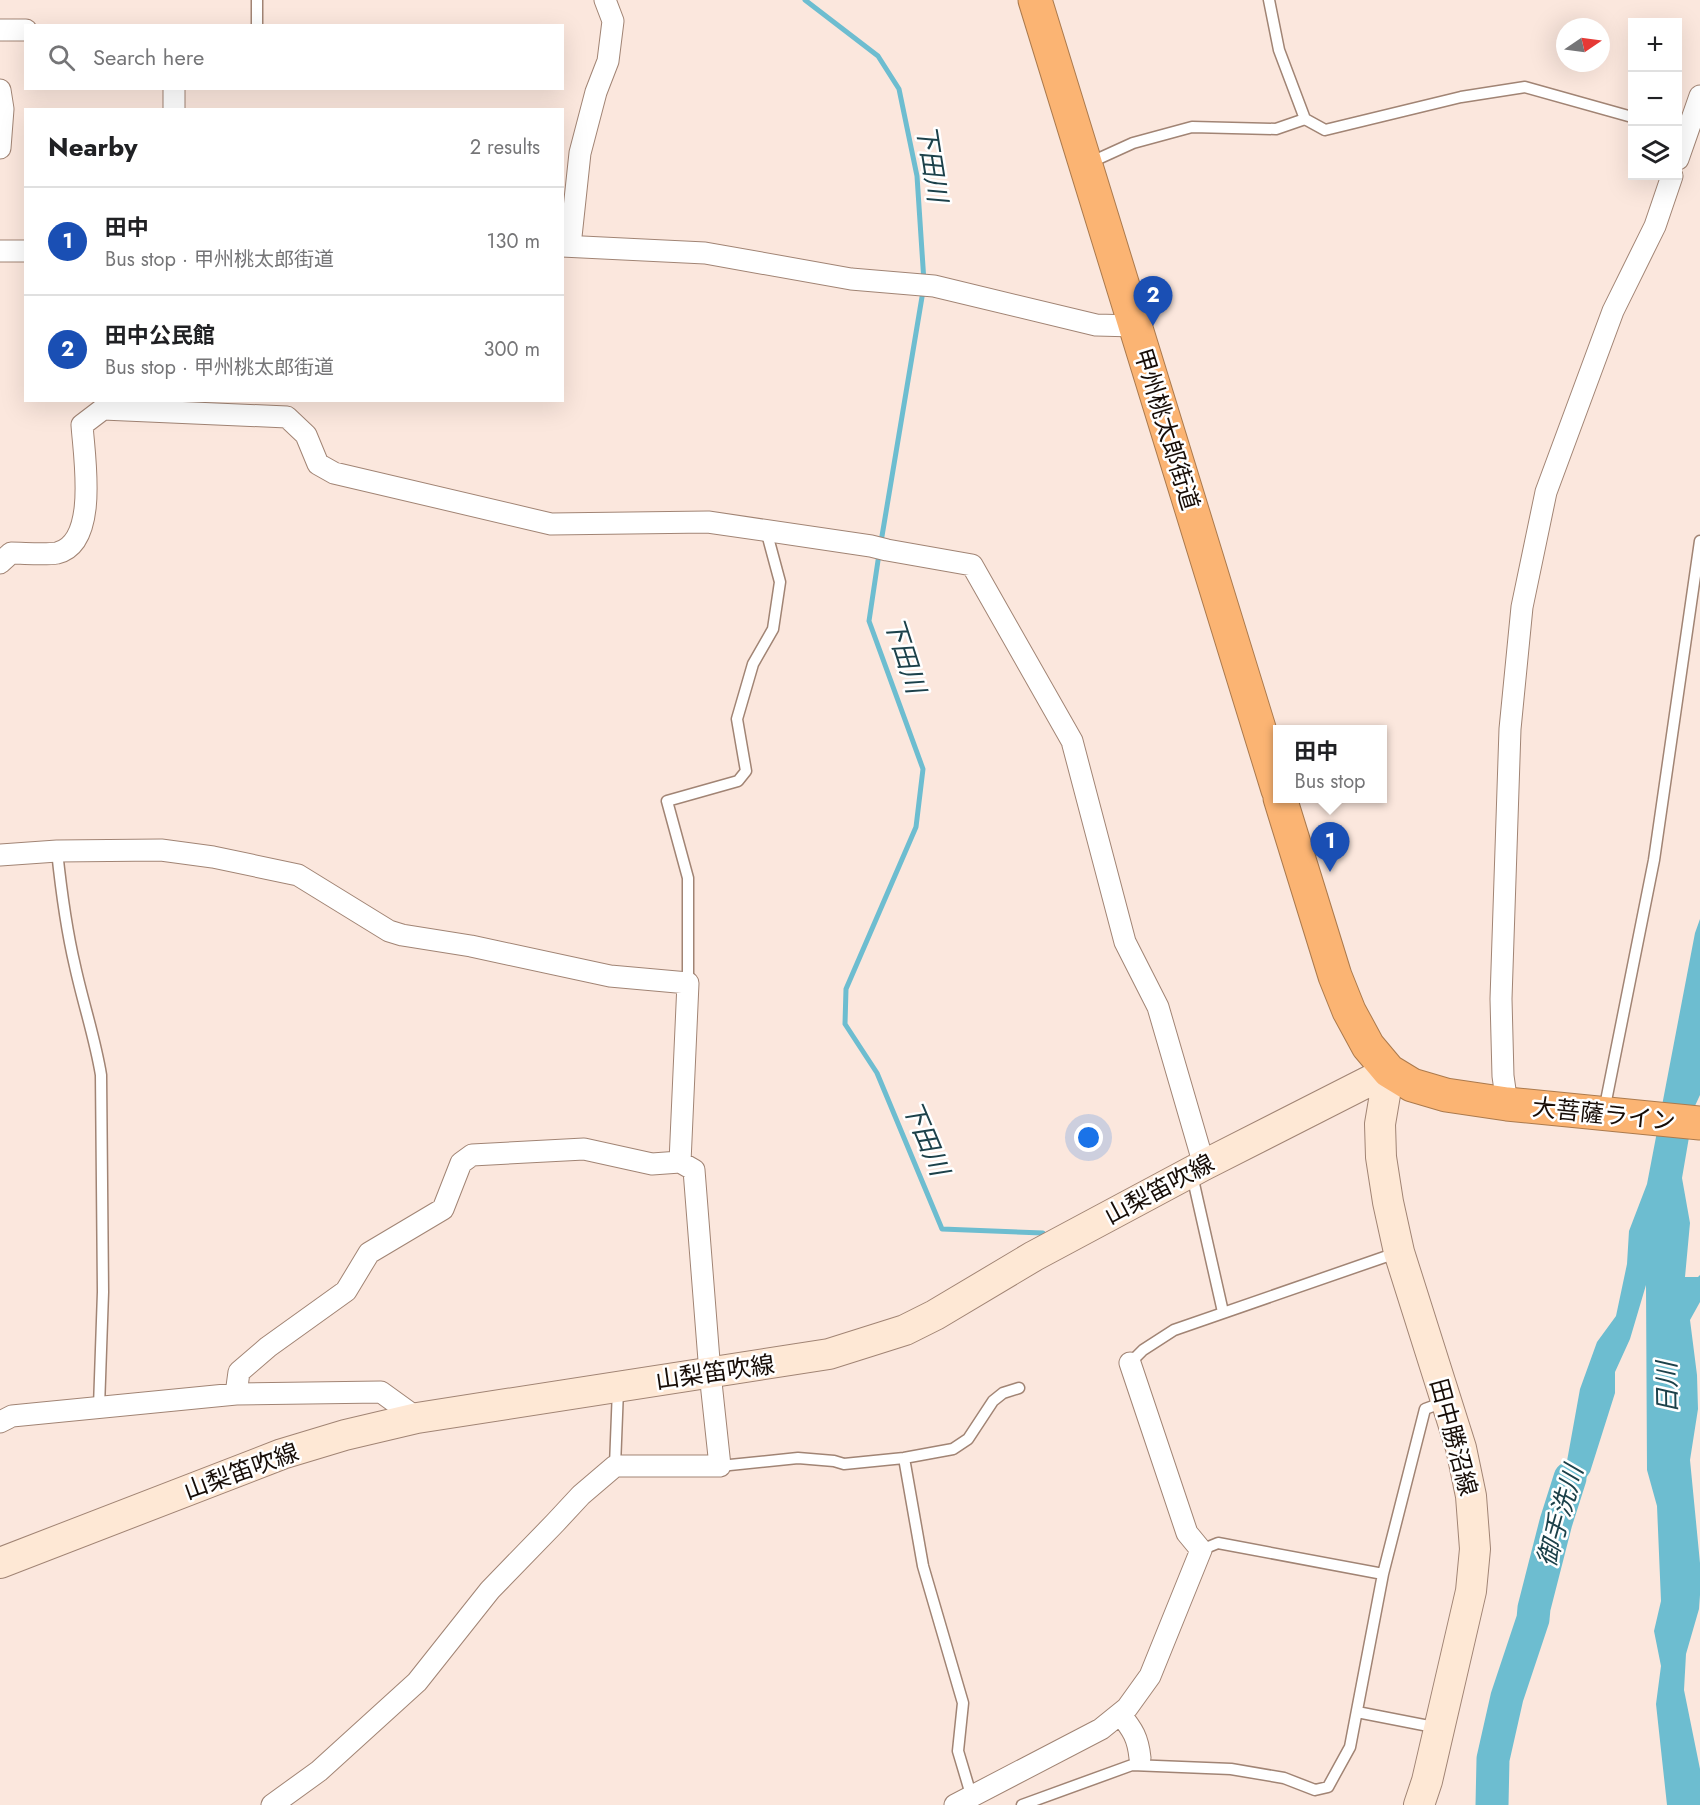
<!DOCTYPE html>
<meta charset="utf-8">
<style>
body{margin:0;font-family:Jost,"Noto Sans JP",sans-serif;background:#f6f6f6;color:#202124}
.controls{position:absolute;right:18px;top:18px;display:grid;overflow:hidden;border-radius:0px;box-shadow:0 6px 24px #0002}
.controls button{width:54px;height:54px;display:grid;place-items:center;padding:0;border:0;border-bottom:2px solid #e0e0e0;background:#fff;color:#202124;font:30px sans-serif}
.compass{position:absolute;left:1556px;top:18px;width:54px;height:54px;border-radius:50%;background:#fff;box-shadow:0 6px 24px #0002;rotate:77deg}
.you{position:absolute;left:1089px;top:1138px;width:21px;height:21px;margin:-15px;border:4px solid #fff;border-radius:50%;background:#1a73e8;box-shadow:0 0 0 9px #1a73e833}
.badge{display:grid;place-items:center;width:39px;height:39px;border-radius:50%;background:#8c34a0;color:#fff;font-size:20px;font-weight:700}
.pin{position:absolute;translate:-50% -50px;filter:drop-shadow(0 2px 3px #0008)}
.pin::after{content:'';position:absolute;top:32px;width:21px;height:18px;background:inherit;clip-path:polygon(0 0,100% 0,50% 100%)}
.popup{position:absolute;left:1273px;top:725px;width:114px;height:78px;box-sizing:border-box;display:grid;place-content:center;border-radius:0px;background:#fff;filter:drop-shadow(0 2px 4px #0005);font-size:20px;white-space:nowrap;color:#757577}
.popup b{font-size:22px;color:#202124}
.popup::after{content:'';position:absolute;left:50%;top:100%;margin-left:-12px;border:12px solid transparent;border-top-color:#fff}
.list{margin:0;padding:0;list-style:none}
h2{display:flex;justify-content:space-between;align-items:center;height:78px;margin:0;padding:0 24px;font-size:26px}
h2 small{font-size:20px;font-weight:400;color:#757577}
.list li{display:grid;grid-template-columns:39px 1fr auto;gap:18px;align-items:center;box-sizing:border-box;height:108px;padding:0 24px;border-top:2px solid #e0e0e0}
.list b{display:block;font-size:22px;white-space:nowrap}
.list p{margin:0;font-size:20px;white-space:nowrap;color:#757577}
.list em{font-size:20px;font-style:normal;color:#757577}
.icon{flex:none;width:33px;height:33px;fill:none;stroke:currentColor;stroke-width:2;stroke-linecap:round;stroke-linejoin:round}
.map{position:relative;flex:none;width:1700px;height:1805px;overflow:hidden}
.search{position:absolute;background:#fff;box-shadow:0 6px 24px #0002;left:24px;top:24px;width:540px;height:66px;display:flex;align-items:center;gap:15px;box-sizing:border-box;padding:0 21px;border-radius:0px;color:#757577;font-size:22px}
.panel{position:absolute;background:#fff;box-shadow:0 6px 24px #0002;left:24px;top:108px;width:540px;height:294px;border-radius:0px}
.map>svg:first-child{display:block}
.water{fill:#6dbdd0}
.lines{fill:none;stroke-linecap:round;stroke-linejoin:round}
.stream{stroke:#6dbdd0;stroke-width:5}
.river{stroke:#6dbdd0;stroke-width:33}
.lane-casing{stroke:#a18474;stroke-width:13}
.street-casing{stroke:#a18474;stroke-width:23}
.secondary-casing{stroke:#a18474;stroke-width:32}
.highway-casing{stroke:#ab7a4d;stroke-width:35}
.lane{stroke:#fff;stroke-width:10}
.street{stroke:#fff;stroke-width:21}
.secondary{stroke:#fee8d5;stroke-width:30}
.highway{stroke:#fbb473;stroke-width:33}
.labels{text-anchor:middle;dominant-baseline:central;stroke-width:5;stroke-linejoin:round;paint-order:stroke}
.street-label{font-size:24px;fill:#170d07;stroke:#fff}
.water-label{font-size:26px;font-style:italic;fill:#1c414a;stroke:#fff}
</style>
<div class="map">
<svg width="1700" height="1805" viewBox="0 0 1700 1805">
<rect width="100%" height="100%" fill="#fbe7dd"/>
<path class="water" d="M1700,919V1095L1694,1108L1682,1178L1690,1223L1685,1277H1698L1700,1275V1302L1690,1320L1697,1375L1698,1409L1690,1460L1700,1563V1595L1699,1609L1686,1654L1684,1690L1700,1769V1805H1667L1656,1704L1661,1666L1654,1631L1661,1601L1657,1506L1647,1470L1646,1285L1630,1339L1615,1372V1393L1590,1472L1556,1522L1580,1389L1597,1342L1616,1316L1627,1264L1629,1231L1647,1184L1695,933Z"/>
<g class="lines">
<path class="stream" d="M805,0L878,56L899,89L917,176L924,282
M881,542L923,291
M879,554L869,621L923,769L916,827L846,989L845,1024L877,1073L942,1229L1043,1233"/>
<path class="river" d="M1492,1805L1493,1759L1507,1697L1533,1619L1534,1608L1556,1522L1570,1478"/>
<g class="lane-casing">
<path id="lane" d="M257,0V26
M1269,0L1279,50L1305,119
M1089,163L1133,143L1192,127L1276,129L1305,119L1325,130L1461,97L1525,87L1632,117
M57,851C61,889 66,928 75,966C83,1003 95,1038 101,1075L103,1292L99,1407
M688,983V878L667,801L738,781L746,771L737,719L753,664L773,629L780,582L766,530
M1604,1111L1654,860L1700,541
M1192,1175L1223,1312
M1130,1363L1143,1350L1174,1330L1399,1252
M904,1458L923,1566L963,1703L958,1751L972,1798
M615,1466L618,1389
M720,1466L798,1458L834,1461L844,1464L904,1458L953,1449L968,1439L993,1401L1003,1393L1019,1388
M1201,1550L1218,1543L1383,1574
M1357,1712L1439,1728
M1022,1805L1132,1765L1231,1769L1284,1778L1315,1790L1328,1787L1350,1747L1383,1574L1425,1409L1444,1402"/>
</g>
<g class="street-casing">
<path id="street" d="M0,30H26
M174,88V110
M0,90L3,109L0,148
M1678,159L1700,96
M562,246L705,253L851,279L934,286L1096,325L1135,326
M570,246L580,153L596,92L608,61L613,21L605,0
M0,251H26
M0,563L11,553C24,553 44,555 57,553C99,543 84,456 82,425L103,409L287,417L306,435L318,464L334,473L551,524L708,522L871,546L887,550L972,565L1072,741L1125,942L1158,1007L1204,1165
M0,855L57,851L161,850L213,857L298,875L389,931L402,935L471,946L610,976L688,983L680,1162L694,1170L710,1373L720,1466H615L581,1495L555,1523L490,1590L417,1682L319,1771L272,1805
M1507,1104L1503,1076L1501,999L1510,729L1522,607L1546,492L1613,311L1655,226L1672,176
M236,1394L239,1372L268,1347L346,1291L369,1253L443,1209L461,1163L472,1155L584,1149L652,1164L680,1162
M0,1422L12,1416L236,1394L381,1392L417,1418
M1120,1714C1133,1730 1138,1738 1140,1758
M955,1805L1101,1729L1127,1708L1150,1676L1201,1550L1187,1533L1130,1363"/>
</g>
<g class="secondary-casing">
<path id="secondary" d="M1389,1071L1380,1124L1381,1157L1388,1202L1399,1252L1461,1448L1471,1496L1475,1549L1471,1591L1427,1781L1419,1805
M0,1563L282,1454L345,1435L417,1418L829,1354L905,1330L935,1315L1034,1256L1204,1165L1389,1071"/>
</g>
<g class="highway-casing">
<path id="highway" d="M1035,0L1278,790
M1280,798L1335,976L1349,1011L1368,1046L1389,1071L1412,1085L1446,1095L1507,1104L1700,1123"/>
</g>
<use href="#lane" class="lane"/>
<use href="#street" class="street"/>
<use href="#secondary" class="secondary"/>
<use href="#highway" class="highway"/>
</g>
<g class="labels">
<g class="street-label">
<text transform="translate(1167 429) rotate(73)">甲州桃太郎街道</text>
<text transform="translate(1604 1114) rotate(6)">大菩薩ライン</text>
<text transform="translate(1159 1189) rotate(-28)">山梨笛吹線</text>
<text transform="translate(715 1372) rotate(-8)">山梨笛吹線</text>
<text transform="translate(1454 1437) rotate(75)">田中勝沼線</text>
<text transform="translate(241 1471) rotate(-20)">山梨笛吹線</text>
</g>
<g class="water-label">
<text transform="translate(932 163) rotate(81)">下田川</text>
<text transform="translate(905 655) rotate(72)">下田川</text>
<text transform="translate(926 1138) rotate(67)">下田川</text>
<text transform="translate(1667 1388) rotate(-91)">日川</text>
<text transform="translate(1560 1516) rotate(-74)">御手洗川</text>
</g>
</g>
</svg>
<div class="controls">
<button>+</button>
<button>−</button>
<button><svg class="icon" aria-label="layers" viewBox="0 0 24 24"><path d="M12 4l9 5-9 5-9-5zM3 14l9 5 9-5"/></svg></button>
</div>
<svg class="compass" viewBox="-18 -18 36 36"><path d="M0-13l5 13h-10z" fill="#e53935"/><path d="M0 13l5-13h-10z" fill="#757577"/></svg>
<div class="you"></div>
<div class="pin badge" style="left:1330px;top:872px;background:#1a4fb4">1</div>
<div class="popup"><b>田中</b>Bus stop</div>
<div class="pin badge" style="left:1153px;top:326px;background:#1a4fb4">2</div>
<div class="search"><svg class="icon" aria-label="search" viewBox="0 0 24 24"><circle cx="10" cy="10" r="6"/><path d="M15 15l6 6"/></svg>Search here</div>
<section class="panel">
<h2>Nearby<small>2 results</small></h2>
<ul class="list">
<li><span class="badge" style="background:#1a4fb4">1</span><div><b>田中</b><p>Bus stop · 甲州桃太郎街道</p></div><em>130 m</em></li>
<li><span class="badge" style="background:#1a4fb4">2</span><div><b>田中公民館</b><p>Bus stop · 甲州桃太郎街道</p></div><em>300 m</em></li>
</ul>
</section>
</div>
